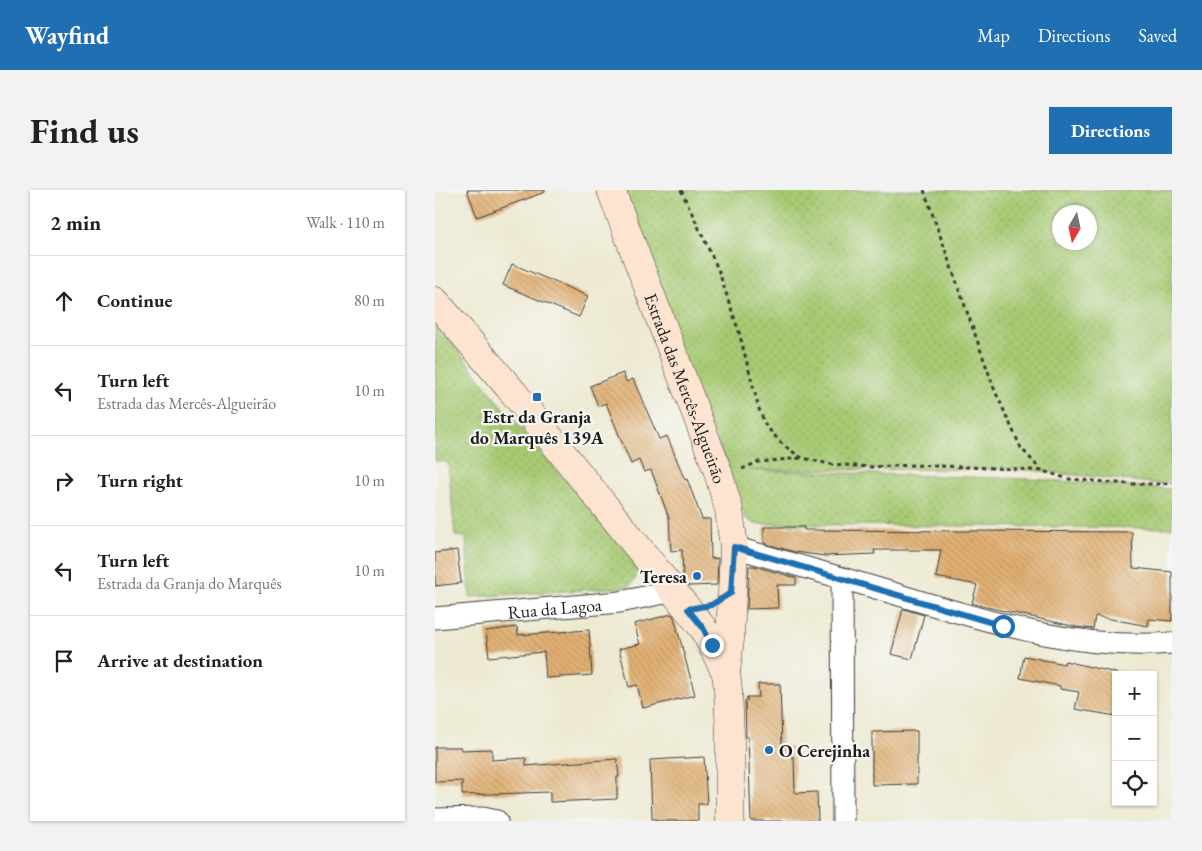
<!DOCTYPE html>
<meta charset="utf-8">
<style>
body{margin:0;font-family:"EB Garamond",serif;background:#f2f2f2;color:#202124}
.controls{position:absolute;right:15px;bottom:15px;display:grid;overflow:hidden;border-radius:0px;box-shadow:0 1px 4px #0004}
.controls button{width:45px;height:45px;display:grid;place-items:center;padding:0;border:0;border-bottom:1px solid #e0e0e0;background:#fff;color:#202124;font:25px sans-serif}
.compass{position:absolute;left:617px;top:15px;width:45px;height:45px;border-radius:50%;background:#fff;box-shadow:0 1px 4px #0004;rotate:189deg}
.stop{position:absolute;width:15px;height:15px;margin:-11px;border:4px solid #1f6fb2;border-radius:50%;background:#fff}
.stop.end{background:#1f6fb2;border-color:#fff;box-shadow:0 1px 5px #0008}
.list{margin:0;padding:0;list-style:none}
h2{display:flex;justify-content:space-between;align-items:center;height:65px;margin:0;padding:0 20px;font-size:21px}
h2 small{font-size:16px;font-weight:400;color:#757577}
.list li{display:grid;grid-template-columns:32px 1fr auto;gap:15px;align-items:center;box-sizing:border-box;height:90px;padding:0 20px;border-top:1px solid #e0e0e0}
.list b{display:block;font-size:19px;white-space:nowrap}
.list p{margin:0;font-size:16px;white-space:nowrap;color:#757577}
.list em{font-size:16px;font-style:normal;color:#757577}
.icon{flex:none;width:28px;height:28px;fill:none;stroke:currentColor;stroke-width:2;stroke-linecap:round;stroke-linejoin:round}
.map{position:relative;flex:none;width:737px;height:631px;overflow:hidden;border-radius:0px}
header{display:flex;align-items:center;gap:30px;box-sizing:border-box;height:70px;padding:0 25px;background:#1f6fb2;color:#fff}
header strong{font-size:24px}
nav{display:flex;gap:28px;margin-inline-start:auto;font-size:18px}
.intro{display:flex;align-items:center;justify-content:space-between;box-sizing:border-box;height:120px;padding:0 30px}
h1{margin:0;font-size:35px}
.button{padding:12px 22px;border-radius:0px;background:#1f6fb2;color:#fff;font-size:18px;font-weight:700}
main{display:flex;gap:30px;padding:0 30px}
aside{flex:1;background:#fff;border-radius:0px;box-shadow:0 1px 4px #0004}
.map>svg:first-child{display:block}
.grass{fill:url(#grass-dots);stroke:#617247;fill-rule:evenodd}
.building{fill:url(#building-back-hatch)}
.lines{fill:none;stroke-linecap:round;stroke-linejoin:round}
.street-casing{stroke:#3b3b37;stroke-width:23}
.secondary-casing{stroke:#3b3b37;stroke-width:29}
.path{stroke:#3b3b37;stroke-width:3;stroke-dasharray:4 4;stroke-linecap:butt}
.street{stroke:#fff;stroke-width:21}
.secondary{stroke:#fde4d1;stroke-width:28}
.route{stroke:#1f6fb2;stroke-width:6}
.poi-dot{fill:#1f6fb2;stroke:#f6f6f2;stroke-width:2}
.labels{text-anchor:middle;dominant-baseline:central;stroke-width:4.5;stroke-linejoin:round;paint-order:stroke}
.street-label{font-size:18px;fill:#1c1c1c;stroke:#f6f6f2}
.poi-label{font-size:18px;font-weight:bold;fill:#1c1c1c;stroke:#f6f6f2}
</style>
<header>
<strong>Wayfind</strong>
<nav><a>Map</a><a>Directions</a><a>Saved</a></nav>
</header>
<div class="intro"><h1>Find us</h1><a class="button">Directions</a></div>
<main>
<aside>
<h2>2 min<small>Walk · 110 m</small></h2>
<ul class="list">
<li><svg class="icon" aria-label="ahead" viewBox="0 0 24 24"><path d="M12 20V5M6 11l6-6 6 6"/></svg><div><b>Continue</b></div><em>80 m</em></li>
<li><svg class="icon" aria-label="left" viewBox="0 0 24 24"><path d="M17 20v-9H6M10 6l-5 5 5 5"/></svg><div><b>Turn left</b><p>Estrada das Mercês-Algueirão</p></div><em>10 m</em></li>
<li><svg class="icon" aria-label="right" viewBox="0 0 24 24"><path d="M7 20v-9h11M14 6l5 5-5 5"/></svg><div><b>Turn right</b></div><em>10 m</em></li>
<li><svg class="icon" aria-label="left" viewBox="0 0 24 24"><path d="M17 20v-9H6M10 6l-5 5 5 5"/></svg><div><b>Turn left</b><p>Estrada da Granja do Marquês</p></div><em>10 m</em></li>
<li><svg class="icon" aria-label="arrive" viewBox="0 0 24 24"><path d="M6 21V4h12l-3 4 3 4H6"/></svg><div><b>Arrive at destination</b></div></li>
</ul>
</aside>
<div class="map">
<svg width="737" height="631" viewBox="0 0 737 631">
<defs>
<pattern id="grass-dots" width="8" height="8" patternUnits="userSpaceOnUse" patternTransform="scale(1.25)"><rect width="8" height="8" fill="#a6c972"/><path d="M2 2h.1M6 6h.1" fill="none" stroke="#8eac62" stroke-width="1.8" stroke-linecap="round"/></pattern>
<pattern id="building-back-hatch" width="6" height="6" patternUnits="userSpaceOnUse" patternTransform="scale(1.25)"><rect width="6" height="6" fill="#e0af72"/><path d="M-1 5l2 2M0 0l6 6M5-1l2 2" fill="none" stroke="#c09662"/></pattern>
</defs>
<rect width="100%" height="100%" fill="#f6f6f2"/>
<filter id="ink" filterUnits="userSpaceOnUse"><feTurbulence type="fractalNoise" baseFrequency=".02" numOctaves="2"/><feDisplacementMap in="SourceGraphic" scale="10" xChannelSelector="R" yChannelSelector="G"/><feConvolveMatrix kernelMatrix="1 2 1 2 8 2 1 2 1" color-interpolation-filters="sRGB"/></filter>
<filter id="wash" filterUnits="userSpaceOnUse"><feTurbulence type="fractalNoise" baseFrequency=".0096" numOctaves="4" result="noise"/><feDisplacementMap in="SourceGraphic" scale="20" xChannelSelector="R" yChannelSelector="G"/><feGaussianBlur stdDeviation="1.12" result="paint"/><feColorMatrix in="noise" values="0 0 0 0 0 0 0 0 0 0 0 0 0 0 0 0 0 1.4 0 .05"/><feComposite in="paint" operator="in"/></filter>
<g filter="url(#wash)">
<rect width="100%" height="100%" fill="#ede9d1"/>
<path class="grass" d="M175,0H737V288L727,294L584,279L315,280L595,289L737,299V338L320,334L310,328L294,279ZM624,22H654V52H624Z
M0,131L61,209L201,373C203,384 202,389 194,397L35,407L31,347L20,346L13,272L0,271Z"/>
<g id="blocks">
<path class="building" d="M32,0H110V2L42,27Z
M77,74L153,106L144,127L68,95Z
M188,183L191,192L198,189L224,249L232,246L250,290L252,289L267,329H275L276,369L283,368L282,395L254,396L248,389L247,360L236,361L234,328L216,280L209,282L204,270L196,274L171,213L163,216L155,196Z
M329,337H369V340L697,342L698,378L737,382V431L714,429L713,436L660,426L658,439L642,437L547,416L537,413L542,395L501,387L506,360H439L440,364L390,366L360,362L329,353Z
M22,360L26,393L0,396V363Z
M314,376H319L361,388V395H342L343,418L312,419Z
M468,419L489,425L477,469L456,464Z
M237,424L239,427L260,505L208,518L202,495L194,497L184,459L205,454L199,434Z
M82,437L83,445L154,440L157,485L111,488L109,462L54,467L51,441Z
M589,466L629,474L630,471L681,483V526L640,519L644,502L625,499V496L585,488Z
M323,494H345L347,557H356L357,568L359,567L360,603L382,602L383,631H316L313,547H311L310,511H312V507H324Z
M482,541V594L437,595V542Z
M0,557H26V560L57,559V570L91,568V576L182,569L184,587H182V609L115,612V602L27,605V591L0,592Z
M269,567L272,614H263V631H221V629H217L215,570Z"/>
</g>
</g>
<g filter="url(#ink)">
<use href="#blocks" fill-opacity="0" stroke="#3b3b37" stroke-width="1"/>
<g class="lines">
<g class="street-casing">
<g id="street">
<path d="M299,357C357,374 416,390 474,408C558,433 648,461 737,453"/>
<path d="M407,388L408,631"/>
<path id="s1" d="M0,428L185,412L239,401"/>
<path d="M0,629L48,628L62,631"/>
</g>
</g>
<g class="secondary-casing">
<g id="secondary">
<path id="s2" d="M176,0L282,279L294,320L299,357L295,449L291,483"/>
<path d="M0,111L78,202L268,438L291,483L293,500L295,546V631"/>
</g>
</g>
<path class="path" d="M246,0L283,79L304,142L324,219L331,236L348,255L367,268L395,274L437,277L478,275L584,279L608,281L634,289L695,294H727L737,292
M489,0L560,201L586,258L607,281
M307,279L323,272L367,268"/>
<use href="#street" class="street"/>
<use href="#secondary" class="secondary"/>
</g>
</g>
<g class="lines" filter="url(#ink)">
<path class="route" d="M277,455L268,438L253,419L276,415L296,403L299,357L568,436"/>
</g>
<g class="poi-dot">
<rect x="97" y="202" width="10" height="10" rx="2.5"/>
<circle cx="262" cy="386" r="5"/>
<circle cx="334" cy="560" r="5"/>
</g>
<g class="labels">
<g class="street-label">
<text stroke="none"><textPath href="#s2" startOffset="212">Estrada das Mercês-Algueirão</textPath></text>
<text stroke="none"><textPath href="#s1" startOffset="120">Rua da Lagoa</textPath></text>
</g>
<g class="poi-label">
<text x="102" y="226">Estr da Granja<tspan x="102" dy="21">do Marquês 139A</tspan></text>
<text x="252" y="386" text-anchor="end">Teresa</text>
<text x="344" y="560" text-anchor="start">O Cerejinha</text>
</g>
</g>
</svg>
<div class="controls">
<button>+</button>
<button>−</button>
<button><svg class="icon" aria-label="locate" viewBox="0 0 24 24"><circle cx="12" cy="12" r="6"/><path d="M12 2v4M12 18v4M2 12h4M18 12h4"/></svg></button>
</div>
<svg class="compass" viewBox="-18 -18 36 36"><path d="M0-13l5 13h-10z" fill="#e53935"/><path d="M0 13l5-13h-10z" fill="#757577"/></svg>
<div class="stop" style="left:568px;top:436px"></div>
<div class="stop end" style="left:277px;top:455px"></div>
</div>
</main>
